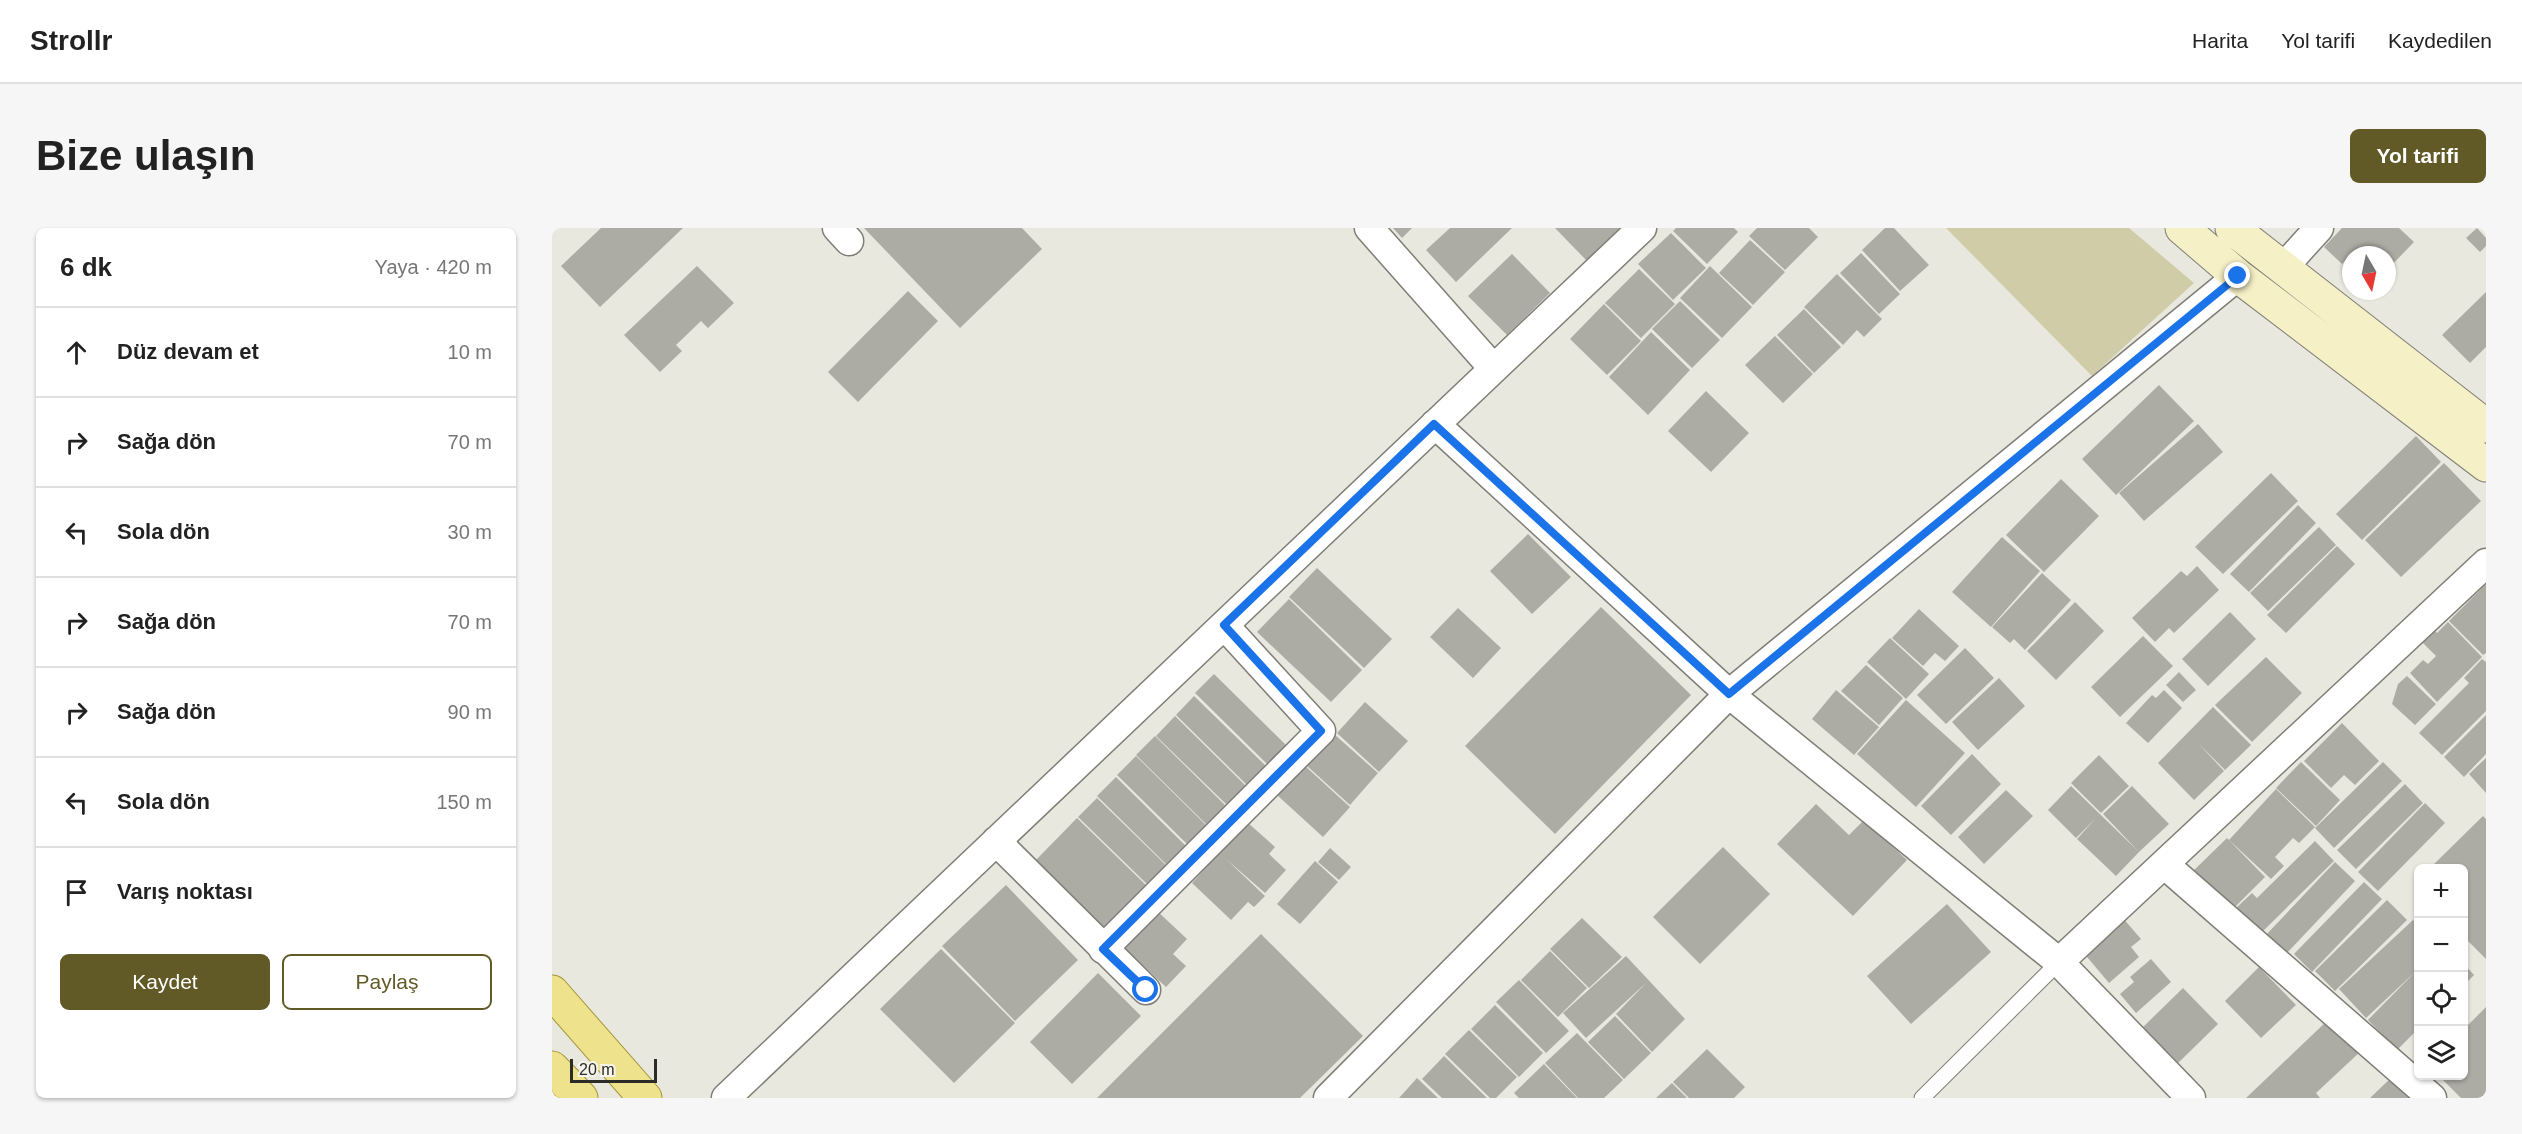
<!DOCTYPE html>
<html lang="tr">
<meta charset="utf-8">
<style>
body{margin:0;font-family:Arial,sans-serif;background:#f6f6f6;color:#222}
.controls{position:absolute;right:18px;bottom:18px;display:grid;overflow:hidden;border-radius:9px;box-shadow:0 2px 4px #0004}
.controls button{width:54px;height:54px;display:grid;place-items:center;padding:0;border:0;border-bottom:2px solid #e0e0e0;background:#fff;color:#222;font:30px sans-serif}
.compass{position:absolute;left:1790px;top:18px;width:54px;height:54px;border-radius:50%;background:#fff;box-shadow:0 2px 4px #0004;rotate:171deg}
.scale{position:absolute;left:18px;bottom:15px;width:87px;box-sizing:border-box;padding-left:6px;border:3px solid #2b2b27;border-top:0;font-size:16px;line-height:21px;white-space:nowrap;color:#2b2b27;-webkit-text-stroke:4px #f6f5ec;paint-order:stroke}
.stop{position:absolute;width:18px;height:18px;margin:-14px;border:4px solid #1a73e8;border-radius:50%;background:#fff}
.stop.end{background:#1a73e8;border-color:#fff;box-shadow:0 2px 6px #0008}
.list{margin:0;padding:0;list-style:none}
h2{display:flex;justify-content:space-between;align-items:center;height:78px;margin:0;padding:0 24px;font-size:26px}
h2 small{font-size:20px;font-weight:400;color:#767676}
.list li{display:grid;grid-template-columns:39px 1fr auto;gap:18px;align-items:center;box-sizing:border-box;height:90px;padding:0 24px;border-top:2px solid #e0e0e0}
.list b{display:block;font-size:22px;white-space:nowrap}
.list em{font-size:20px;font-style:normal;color:#767676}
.actions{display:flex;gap:12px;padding:18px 24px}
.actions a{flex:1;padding:14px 0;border:2px solid #615926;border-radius:9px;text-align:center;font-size:21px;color:#615926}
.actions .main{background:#615926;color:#fff}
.icon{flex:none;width:33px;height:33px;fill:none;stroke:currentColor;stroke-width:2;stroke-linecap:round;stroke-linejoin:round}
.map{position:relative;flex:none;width:1934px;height:870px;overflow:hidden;border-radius:9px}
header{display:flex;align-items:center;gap:36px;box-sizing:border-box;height:84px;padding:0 30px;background:#fff;border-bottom:2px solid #e0e0e0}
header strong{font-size:28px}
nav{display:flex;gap:33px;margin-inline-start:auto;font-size:21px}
.intro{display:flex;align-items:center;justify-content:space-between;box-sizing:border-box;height:144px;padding:0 36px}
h1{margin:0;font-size:42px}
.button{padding:15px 27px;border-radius:9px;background:#615926;color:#fff;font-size:21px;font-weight:700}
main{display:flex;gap:36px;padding:0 36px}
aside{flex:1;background:#fff;border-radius:9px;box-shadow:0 2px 4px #0004}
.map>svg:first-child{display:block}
.green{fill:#d0cca8}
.building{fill:#adaca4}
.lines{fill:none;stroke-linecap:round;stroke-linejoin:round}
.lane-casing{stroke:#7f7e76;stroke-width:17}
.street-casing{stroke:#7f7e76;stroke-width:31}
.secondary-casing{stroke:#7f7e76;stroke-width:35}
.primary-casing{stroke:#a29537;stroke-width:35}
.lane{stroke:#fff;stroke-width:15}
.street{stroke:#fff;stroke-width:28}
.secondary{stroke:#f6f0c6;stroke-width:33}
.primary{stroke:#eee28c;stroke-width:33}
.route{stroke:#1a73e8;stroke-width:8}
</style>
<header>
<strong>Strollr</strong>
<nav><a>Harita</a><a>Yol tarifi</a><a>Kaydedilen</a></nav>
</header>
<div class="intro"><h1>Bize ulaşın</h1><a class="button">Yol tarifi</a></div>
<main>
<aside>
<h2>6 dk<small>Yaya · 420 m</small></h2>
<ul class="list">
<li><svg class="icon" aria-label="ahead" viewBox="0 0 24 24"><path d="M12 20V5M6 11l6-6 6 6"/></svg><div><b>Düz devam et</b></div><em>10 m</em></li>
<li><svg class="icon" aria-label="right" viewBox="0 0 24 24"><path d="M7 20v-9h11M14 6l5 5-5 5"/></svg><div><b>Sağa dön</b></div><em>70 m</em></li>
<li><svg class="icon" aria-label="left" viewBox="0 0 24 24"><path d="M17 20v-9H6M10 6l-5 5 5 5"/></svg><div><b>Sola dön</b></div><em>30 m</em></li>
<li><svg class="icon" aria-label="right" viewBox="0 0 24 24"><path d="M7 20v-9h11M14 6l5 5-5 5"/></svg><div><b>Sağa dön</b></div><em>70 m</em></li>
<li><svg class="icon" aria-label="right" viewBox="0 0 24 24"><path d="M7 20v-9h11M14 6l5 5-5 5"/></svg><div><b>Sağa dön</b></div><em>90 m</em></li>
<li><svg class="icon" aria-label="left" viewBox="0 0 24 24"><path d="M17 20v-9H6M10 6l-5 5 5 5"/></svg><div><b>Sola dön</b></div><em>150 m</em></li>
<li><svg class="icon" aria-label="arrive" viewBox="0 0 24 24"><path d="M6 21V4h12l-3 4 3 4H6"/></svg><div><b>Varış noktası</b></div></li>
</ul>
<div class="actions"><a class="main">Kaydet</a><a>Paylaş</a></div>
</aside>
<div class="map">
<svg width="1934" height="870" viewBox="0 0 1934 870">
<rect width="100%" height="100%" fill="#e9e8df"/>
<path class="green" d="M1394,0H1577L1642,55L1540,148Z"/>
<path class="building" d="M49,0H131L48,79L9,38Z
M312,0H470L490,21L408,100Z
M841,0H860L850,10Z
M898,0H960L904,54L874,22Z
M1003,0H1071L1036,34Z
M1124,0H1182L1186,4L1155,36L1121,3Z
M1205,0H1257L1266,9L1233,42L1197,8Z
M1333,0H1342L1377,37L1348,63L1310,22Z
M1790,0H1847L1862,14L1835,42V27H1799V36L1794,32L1790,36L1772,19Z
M1925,0L1934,10V18L1928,24L1914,10Z
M1119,5L1154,40L1121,72L1086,36Z
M1198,12L1233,44L1201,77L1167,45Z
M1309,25L1348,66L1327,86L1288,45Z
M960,26L998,65L955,107L916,68Z
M145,38L182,75L156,100L149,93L124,117L130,123L108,144L72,107Z
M1158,38L1200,79L1170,110L1128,70Z
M1087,41L1123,76L1089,110L1053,75Z
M1285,46L1330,91L1312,109L1305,102L1291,117L1252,79Z
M356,63L386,93L306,174L276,144Z
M1934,64V119L1918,135L1890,107Z
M1128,73L1168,112L1140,140L1100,101Z
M1052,76L1089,113L1055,147L1018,111Z
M1252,81L1289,119L1262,145L1225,107Z
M1099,104L1138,142L1096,187L1057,149Z
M1223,108L1261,146L1231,175L1193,137Z
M1607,157L1642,193L1564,267L1530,231Z
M1154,163L1197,205L1159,244L1116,203Z
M1646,196L1671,224L1592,293L1567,265Z
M1864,208L1889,234L1810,312L1784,286Z
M1892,235L1929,273L1849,349L1813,312Z
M1719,245L1746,273L1671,346L1643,319Z
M1509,251L1547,288L1492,344L1454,307Z
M1746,277L1764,295L1697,364L1678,346Z
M1767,299L1784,317L1716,383L1698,365Z
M976,306L1019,349L980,386L938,343Z
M1450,309L1488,343L1439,399L1400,364Z
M1785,318L1803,336L1734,405L1715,387Z
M1645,338L1667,362L1622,405L1617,400L1603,414L1580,390L1629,343L1635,348Z
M765,340L840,411L812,440L737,369Z
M1490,345L1519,372L1473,422L1462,411L1458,415L1440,399Z
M1934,356V425L1931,427L1897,393Z
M737,371L810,442L779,474L705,404Z
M1523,374L1552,403L1504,452L1475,423Z
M1049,379L1139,467L1003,606L913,518Z
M906,380L949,420L921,450L878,409Z
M1367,381L1407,418L1393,433L1383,425L1371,438L1340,410Z
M1678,384L1704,411L1656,458L1630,431Z
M1896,394L1930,429L1885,474L1858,445L1871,432L1876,436L1884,428L1866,410L1879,398L1885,405Z
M1591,408L1621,438L1568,489L1539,459Z
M1338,410L1377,446L1354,471L1315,434Z
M1413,420L1442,450L1394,496L1365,467Z
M1714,429L1750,465L1700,514L1663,477Z
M1930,431L1934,434V483L1890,527L1867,505L1917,455L1912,450Z
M1314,437L1351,470L1327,497L1289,463Z
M1627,444L1644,462L1631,474L1614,457Z
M662,446L734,517L715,536L643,465Z
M1855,448L1884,476L1863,497L1840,476L1846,456Z
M1447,450L1473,478L1426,522L1400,494Z
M1284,462L1327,499L1302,527L1260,491Z
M1612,462L1630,480L1596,515L1574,495L1600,467L1604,470Z
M642,468L714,538L696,558L624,487Z
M1354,472L1413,525L1364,579L1305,526Z
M813,474L856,513L827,544L785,505Z
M1661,479L1699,517L1673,542L1646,515L1672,543L1642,572L1606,535Z
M1934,487V526L1912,549L1892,529Z
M623,488L695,559L676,578L604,508Z
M1790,495L1827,533L1803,557L1792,547L1779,560L1752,533Z
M782,506L826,545L798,577L754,537Z
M603,508L675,579L656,598L584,527Z
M1420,526L1449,556L1399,607L1369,578Z
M1547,527L1577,558L1549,585L1519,555Z
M584,528L656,599L637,618L565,547Z
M1934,530V565L1917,546Z
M1749,534L1788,572L1764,598L1724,560Z
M1831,534L1850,553L1782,620L1763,600Z
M752,537L798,579L771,609L725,567Z
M564,549L636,620L617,639L545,568Z
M1853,556L1871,575L1804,641L1785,622Z
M1519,558L1587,624L1564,648L1525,611L1543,591L1524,610L1496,582Z
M1580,558L1617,596L1587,624L1551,586Z
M1724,561L1763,599L1747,615L1741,610L1723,629L1732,638L1719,651L1677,612Z
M1454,562L1481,588L1432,636L1406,609Z
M545,570L617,640L598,659L526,589Z
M1873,575L1893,595L1826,663L1806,644Z
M1264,576L1297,607L1312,592L1355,632L1301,688L1225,616Z
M1931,588L1934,591V731L1912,709V640H1878Z
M525,590L597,660L555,703L483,633Z
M695,594L723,619L717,626L734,642L713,665L674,631L713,668L702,679L696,674L679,692L640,655Z
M1675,610L1713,649L1676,686L1637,647Z
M1763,613L1782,633L1707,707L1682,682L1700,665L1705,670Z
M1171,619L1218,666L1148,736L1101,689Z
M778,620L799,639L787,652L766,634Z
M763,633L786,654L748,696L725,676Z
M1783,634L1803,653L1733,727L1713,708Z
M1812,654L1830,671L1760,744L1742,726Z
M454,657L526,732L463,793L390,718Z
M1835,672L1855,692L1783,763L1763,743Z
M1395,676L1439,724L1359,796L1315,748Z
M603,681L635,711L621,726L634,738L614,759L569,717Z
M1570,689L1589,711L1579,719L1587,729L1557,755L1530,723Z
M1030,690L1070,729L1037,760L998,721Z
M1861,692L1866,697V801L1845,822L1816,792L1863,744L1814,790L1787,761Z
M709,706L811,808L748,870H545Z
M389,721L463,795L402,855L328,781Z
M998,723L1035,760L1006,789L969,752Z
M1074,728L1133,791L1100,824L1064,786L1094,755L1034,810L1011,785Z
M1599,731L1619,754L1584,785L1568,766L1582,754L1578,749Z
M1912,736L1922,747L1912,757Z
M1707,739L1744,777L1709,810L1673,773Z
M546,745L589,788L520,856L478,814Z
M967,752L1017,803L994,825L944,774Z
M1631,760L1666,796L1625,836L1590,800Z
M943,777L991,825L967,849L919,801Z
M1934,779V867L1931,870H1909L1887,848H1912V801Z
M1063,788L1099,825L1072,851L1036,814Z
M1778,790L1809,823L1764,865L1768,870H1694Z
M917,802L965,849L944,870H938L893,826Z
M1025,805L1071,852L1052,870H1026L993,835Z
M1155,821L1193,859L1182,870H1137L1121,854Z
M892,828L935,870H890L870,851Z
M992,836L1025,870H967L962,865Z
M1842,847L1863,870H1818Z
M865,850L886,870H847Z
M1120,855L1135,870H1104Z"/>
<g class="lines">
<g class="lane-casing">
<path id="lane" d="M1370,870L1507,734"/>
</g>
<g class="street-casing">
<path id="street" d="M285,0L297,13
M817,0L941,140
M1730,41L1767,0
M883,196L1177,466L1507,734L1639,870
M444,613L594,762
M1612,636L1880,870
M551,721L769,503L672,397
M1507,734L1934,335
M174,870L1090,0
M776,870L1177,466L1686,48"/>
</g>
<g class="secondary-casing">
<path id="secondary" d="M1630,0L1686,48L1934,237
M1680,0L1934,198"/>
</g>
<g class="primary-casing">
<path id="primary" d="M0,764L93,870
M0,840L29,870"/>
</g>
<use href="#lane" class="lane"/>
<use href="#street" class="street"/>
<use href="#secondary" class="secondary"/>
<use href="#primary" class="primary"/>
</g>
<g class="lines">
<path class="route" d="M594,762L551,721L769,503L672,397L882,196L1177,466L1686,48"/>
</g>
</svg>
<div class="controls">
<button>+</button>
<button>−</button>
<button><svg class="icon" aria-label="locate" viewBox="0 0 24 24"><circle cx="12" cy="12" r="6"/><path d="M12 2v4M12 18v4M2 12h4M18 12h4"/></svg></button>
<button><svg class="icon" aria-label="layers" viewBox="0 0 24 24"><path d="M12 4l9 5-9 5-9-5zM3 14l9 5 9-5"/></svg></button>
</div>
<svg class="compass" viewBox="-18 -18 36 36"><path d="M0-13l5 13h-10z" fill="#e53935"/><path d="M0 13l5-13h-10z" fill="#767676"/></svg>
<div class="scale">20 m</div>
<div class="stop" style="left:594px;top:762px"></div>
<div class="stop end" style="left:1686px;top:48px"></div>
</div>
</main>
